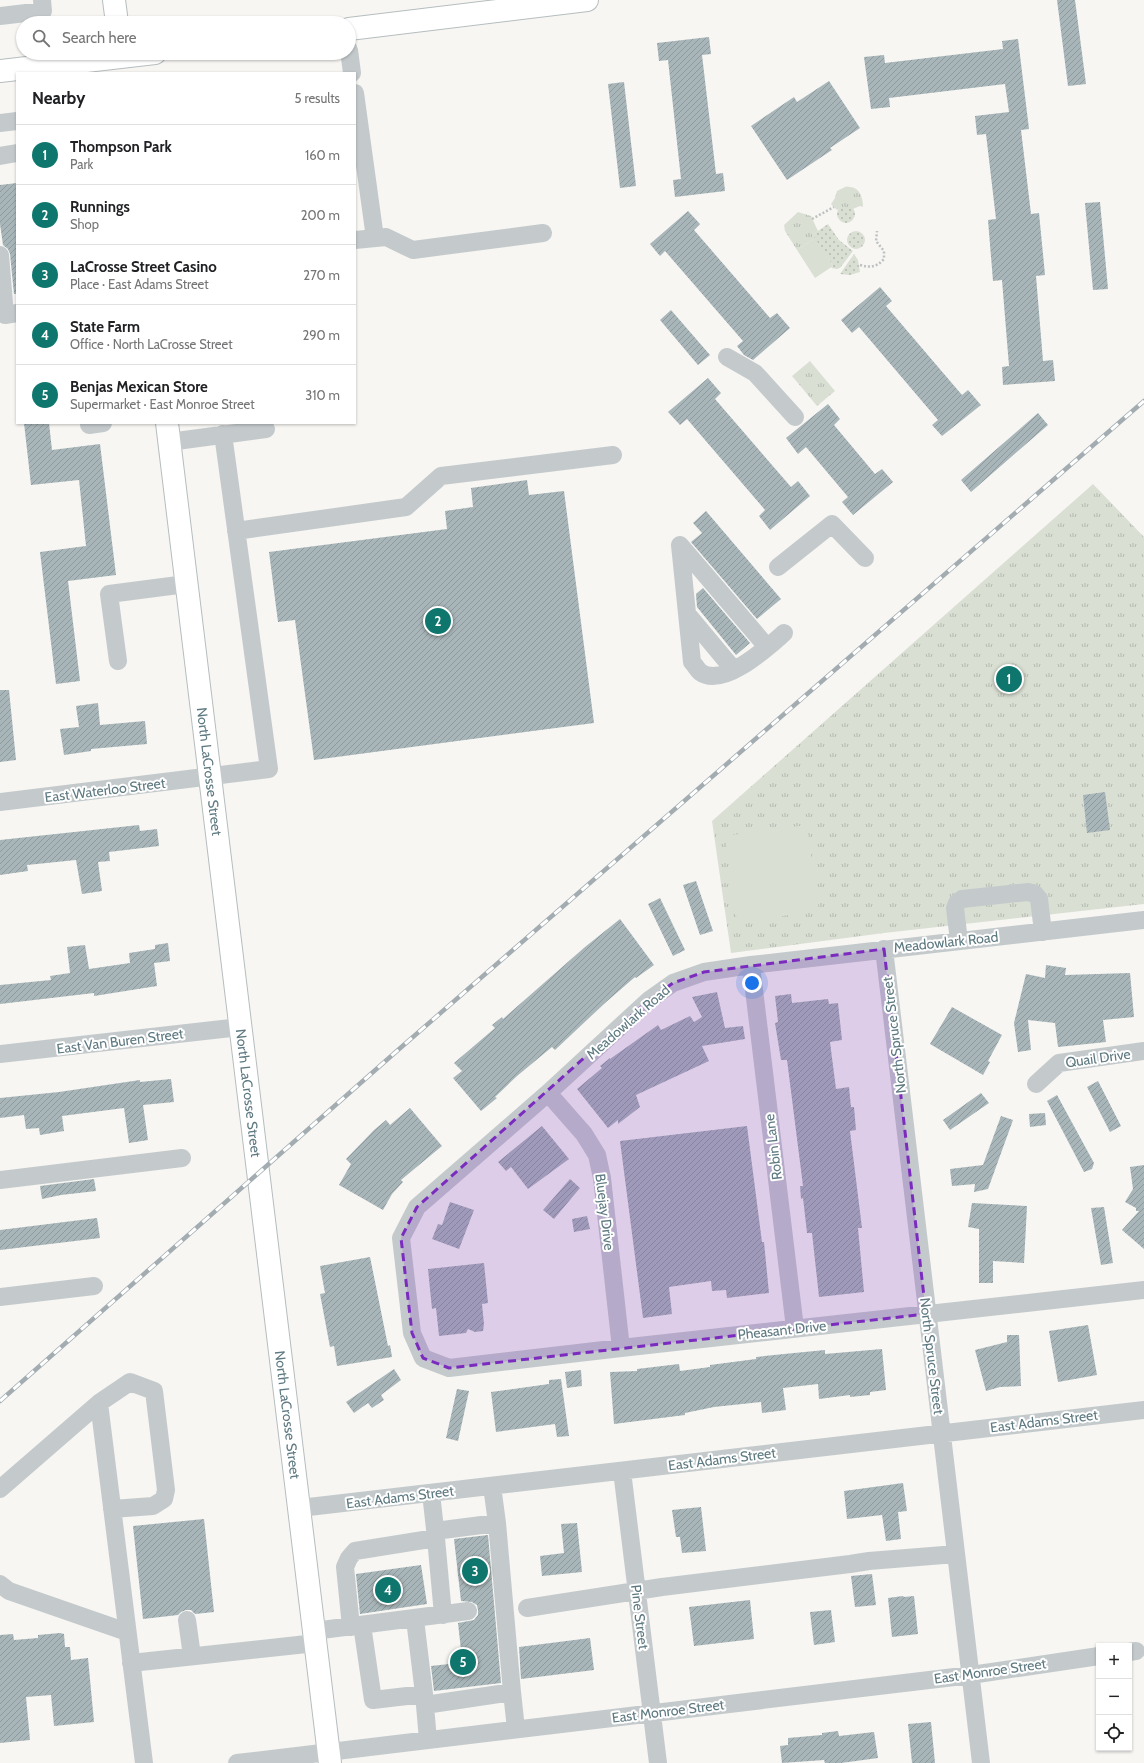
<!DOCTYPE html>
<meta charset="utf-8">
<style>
body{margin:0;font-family:Cabin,sans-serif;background:#f6f6f6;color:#202124}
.controls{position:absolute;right:12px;bottom:12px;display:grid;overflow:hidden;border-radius:0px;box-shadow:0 1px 3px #0004}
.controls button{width:36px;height:36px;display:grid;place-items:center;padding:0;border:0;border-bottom:1px solid #e0e0e0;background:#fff;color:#202124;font:20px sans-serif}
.you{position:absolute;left:752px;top:983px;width:14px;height:14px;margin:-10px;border:3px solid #fff;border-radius:50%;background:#1a73e8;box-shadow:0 0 0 6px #1a73e833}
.badge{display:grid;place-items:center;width:26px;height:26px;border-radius:50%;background:#0f766e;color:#fff;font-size:13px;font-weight:700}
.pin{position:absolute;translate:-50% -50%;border:2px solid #fff;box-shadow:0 1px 4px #0006}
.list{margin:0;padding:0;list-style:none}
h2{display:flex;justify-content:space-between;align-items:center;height:52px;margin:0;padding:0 16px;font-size:17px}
h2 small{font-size:13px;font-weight:400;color:#757577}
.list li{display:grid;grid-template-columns:26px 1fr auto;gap:12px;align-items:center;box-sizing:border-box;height:60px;padding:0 16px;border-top:1px solid #e0e0e0}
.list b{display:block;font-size:15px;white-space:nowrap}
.list p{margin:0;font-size:13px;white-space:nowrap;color:#757577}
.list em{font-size:13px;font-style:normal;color:#757577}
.icon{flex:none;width:22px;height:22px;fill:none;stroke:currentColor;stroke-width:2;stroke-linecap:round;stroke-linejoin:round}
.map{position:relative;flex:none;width:1144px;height:1763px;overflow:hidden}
.search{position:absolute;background:#fff;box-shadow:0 1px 3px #0004;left:16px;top:16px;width:340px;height:44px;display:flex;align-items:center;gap:10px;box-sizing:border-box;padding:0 14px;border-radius:22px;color:#757577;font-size:15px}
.panel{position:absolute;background:#fff;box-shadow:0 1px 3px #0004;left:16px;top:72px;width:340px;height:352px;border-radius:0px}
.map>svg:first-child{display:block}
.grass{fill:url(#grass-dots)}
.park{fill:url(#park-tufts)}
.pitch{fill:#dadfd3}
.building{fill:url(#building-hatch)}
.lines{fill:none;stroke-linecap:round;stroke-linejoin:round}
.major-casing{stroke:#b6bdbf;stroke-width:24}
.path{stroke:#bdc1c2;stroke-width:2.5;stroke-dasharray:2 2;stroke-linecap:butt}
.minor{stroke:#c4cacc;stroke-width:18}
.major{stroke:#fff;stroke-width:22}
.rail-casing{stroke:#a3adb1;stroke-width:4.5}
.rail{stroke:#fff;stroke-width:3;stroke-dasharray:9;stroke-linecap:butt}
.marked{fill:#7b2cbf;fill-opacity:0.2;stroke:#7b2cbf;stroke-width:3;stroke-dasharray:8 5;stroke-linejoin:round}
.labels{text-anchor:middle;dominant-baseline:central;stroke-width:4;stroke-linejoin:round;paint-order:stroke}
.street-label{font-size:14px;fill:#5e7981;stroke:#fff}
</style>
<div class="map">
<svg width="1144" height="1763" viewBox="0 0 1144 1763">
<defs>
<pattern id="grass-dots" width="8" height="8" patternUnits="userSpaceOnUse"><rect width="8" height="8" fill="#dadfd3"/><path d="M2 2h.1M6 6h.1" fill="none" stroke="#b4bab1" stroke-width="1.8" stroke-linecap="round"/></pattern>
<pattern id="park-tufts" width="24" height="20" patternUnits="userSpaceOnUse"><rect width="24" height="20" fill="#dadfd3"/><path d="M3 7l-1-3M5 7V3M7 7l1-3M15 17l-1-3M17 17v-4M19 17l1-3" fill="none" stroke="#b4bab1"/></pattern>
<pattern id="building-hatch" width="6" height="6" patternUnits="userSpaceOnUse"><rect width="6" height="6" fill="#a9b6b9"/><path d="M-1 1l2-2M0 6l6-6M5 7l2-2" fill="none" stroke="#8d999c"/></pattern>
</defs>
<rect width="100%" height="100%" fill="#f7f6f3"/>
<path class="grass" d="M837 214a9 9 0 1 1 18 0a9 9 0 1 1-18 0Z
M828,224L839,240L853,251L840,268L837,269L831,268L833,266L812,235Z
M847 240a9 9 0 1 1 18 0a9 9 0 1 1-18 0Z
M854,254L858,260L860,272L850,275L840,274Z"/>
<path class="park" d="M845,187C858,185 863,195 863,207L860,206L853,209L845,206L837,210L831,204L835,198L837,191Z
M798,212L811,216L818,231L812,235L815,238L797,250L785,231L784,225Z
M810,361L835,391L817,406L792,376Z
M1093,484L1144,537V904L884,933L731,953L712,821Z"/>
<path class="pitch" d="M815,238L833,266L815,278L797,250Z
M807,825L819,911L737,922L725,836Z"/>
<path class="building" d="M1057,0H1075L1086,84L1068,86Z
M709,37L711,54L702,55L716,174L723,173L725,191L675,197L673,180L681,179L668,60L659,61L657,43Z
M1018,39L1029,129L1021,130L1031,214L1039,213L1045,275L1036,276L1043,361L1053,360L1055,381L1003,385L1002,367L1009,366L1002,280L993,281L988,220L996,219L986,134L977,135L975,116L1009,112L1005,84L889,98L890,107L871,109L864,57L884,55L885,63L1003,49L1002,41Z
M829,81L860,128L830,148L832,150L787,180L751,126L794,97L797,102Z
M624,82L636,186L620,188L608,84Z
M17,183V294H14L10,254L8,249L3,245L0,224V185Z
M1100,202L1108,289L1093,290L1085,203Z
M688,211L700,224L694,230L770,318L777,313L790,328L753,360L744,355L737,346L743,341L665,251L660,256L650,244Z
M880,287L892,301L886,306L962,395L968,390L981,405L942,436L932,425L938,420L859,327L852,333L841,320Z
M671,310L710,355L698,365L660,320Z
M708,378L721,393L715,399L791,487L798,481L810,496L770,530L759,516L765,510L687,419L680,425L668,412Z
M828,404L840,419L834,425L875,474L882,469L893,482L853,515L842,502L848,497L806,447L798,454L786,438Z
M1038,413L1048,425L971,492L961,480Z
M24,423H49L52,450L100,444L116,575L68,581L80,681L56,684L40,552L86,546L79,480L31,485Z
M527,480L529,495L564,491L594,723L314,760L295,620L278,622L269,552L447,529L445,511L473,507L471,488Z
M706,511L781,599L757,619L691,542L702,533L693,523Z
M703,588L750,643L736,655L697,607L696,594Z
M0,690H9L16,760L0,762Z
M98,703L100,725L145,721L147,744L91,749V751L64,755L60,729L79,727L76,706Z
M1105,792L1110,830L1087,833L1083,795Z
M139,825L140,831L157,829L159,846L109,852L110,861L98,862L102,891L82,894L76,860L27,865L28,871L0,875V840Z
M696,881L713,931L700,935L683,885Z
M660,898L685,950L673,956L648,904Z
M620,919L654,965L636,978L635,977L605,1003L555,1050L552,1047L517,1076L495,1097L497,1098L481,1111L453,1078L462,1071L454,1063L495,1028L492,1025L502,1017L503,1019L585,947Z
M168,943L170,961L154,963L157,986L94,996V993L0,1004V985L51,980L50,976L70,973L67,947L85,945L89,969L130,963L129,953L155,949V945Z
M1046,965L1066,968L1065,975L1130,973L1134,1017L1103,1020L1106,1042L1058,1047L1055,1023L1028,1020L1031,1050L1018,1052L1014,1023L1026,974L1045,978Z
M717,992L725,1028L743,1026L745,1039L702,1046L709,1061L636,1095L640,1107L618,1124V1120L608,1128L577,1089L602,1068L600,1066L610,1058V1059L658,1025L661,1030L690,1016L694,1022L702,1017L692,997Z
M791,994L792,1003L828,999L829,1004L838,1003L842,1040L830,1042L836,1089L849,1087L851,1107H854L856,1130L850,1131L862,1228H858L864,1292L819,1297L812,1233H807L803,1198L801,1199L800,1186H803L787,1060H781L775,1023L778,1022L775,996Z
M952,1007L1002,1035L988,1061L990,1062L983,1075L930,1044Z
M171,1079L174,1102L143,1105L148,1140L129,1143L124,1108L62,1116L64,1131L40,1135L39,1128L26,1129L24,1115L0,1118V1098L59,1092L140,1080V1082Z
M1098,1081L1121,1126L1110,1132L1087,1087Z
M981,1093L989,1103L950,1130L943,1120Z
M1057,1095L1094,1163L1092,1169L1084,1172L1047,1101Z
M410,1108L442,1146L401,1180L403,1182L392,1194L383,1210L339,1185L351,1164L346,1159L374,1130L386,1120L390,1125Z
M1045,1113L1046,1125L1030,1127L1029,1114Z
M1001,1116L1013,1120L988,1189L974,1192L975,1184L952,1186L950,1169L983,1165Z
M542,1126L569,1159L528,1189L511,1167L506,1171L498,1162Z
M747,1126L762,1242H764L769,1293L727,1298L726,1290L712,1291L711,1281L669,1287L672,1314L643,1318L620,1141Z
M1144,1165V1249L1122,1230L1139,1211H1136V1208L1125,1202L1133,1189L1130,1167Z
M94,1179L96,1191L61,1195L42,1199L40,1186Z
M570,1179L580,1188L554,1219L543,1210Z
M450,1202L474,1210L459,1249L432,1239L438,1224L442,1225Z
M972,1203L1027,1206L1024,1263L993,1261V1283H979V1229L968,1227Z
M1104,1207L1113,1263L1101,1265L1091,1208Z
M587,1216L590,1229L574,1232L572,1219Z
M97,1218L100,1238L0,1250V1230Z
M370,1257L388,1346L390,1345L392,1357L337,1366L334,1346L330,1347L320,1294L325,1293L320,1266Z
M484,1263L488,1303L482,1304L484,1324L483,1331L475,1332L468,1329L466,1333L439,1336L436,1308L432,1309L428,1269Z
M1088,1325L1097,1375L1058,1382L1049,1331Z
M1007,1335H1019L1021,1386L1000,1387L986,1391L975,1350L1007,1342Z
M882,1349L886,1390L870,1392V1395L850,1397V1395L819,1399L818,1384L783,1388L786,1410L762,1413L761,1402L714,1407L685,1413V1415L614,1424L610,1372L637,1371V1369L679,1364L680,1371L710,1367V1365L756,1359V1357L784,1354L825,1350V1354Z
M394,1369L401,1380L381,1395L384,1400L372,1408L368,1403L354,1413L346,1402Z
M581,1370L582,1386L567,1388L565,1372Z
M561,1379L569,1436L557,1437L555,1424L496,1432L491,1392L549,1384V1380Z
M457,1389L469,1391L458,1441L446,1438Z
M903,1483L907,1511L898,1512L901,1539L886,1541L882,1515L847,1519L844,1491Z
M701,1507L706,1551L682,1553L680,1537H676L672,1510Z
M204,1519L214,1612L195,1614L191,1610H186L181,1612L178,1615L143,1619L133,1526Z
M577,1523L582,1572L542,1576L540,1556L564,1553L561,1524Z
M488,1535L501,1683L434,1691L431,1666L449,1664L461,1650L458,1623L474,1620L478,1615V1610L477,1605L472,1602L461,1601L454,1539Z
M421,1565L427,1604L360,1614L356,1574Z
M872,1574L876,1605L855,1607L851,1576Z
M903,1596L904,1597L914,1596L918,1634L892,1637L888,1598Z
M750,1600L754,1639L694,1646L689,1607Z
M831,1610L835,1642L814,1645L810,1612Z
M60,1633L64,1634L65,1647H70L71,1660L88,1658L94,1722L54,1726L51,1695L26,1697L30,1740L0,1743V1635L13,1634L14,1640L38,1638V1635Z
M590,1638L594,1670L521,1679L519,1647Z
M931,1722L935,1763H912L908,1724Z
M838,1731L839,1736L874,1732L878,1758L841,1763H825L824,1760L782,1763L780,1746L788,1745V1738L822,1735V1733Z"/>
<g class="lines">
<g class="major-casing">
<g id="major">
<path d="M114,0L117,23"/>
<path d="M349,29L587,0"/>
<path d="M0,71L155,53"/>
<path id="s1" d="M167,423L330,1763"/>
</g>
</g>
<path class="path" d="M812,219L834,207
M860,265C870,268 877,267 884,259V251L876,241L877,231"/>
<path class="minor" d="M0,16L43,11L42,0
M349,50L352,73
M355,93L375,238
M0,123L17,121
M0,156L17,153
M355,240L386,237L413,250L543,233
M0,255L5,315L17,313
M727,357L755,373L795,417
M89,423V425L103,423
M169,442L266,429
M236,531L406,507L441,476L613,455
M680,545L692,662C695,665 697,669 700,672C723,689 768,647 784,633
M680,545L767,647
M778,567L832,524L865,558
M688,615L734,670
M118,661L109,594L186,584
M0,802L269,769L223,434
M1144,920L751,965L704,972L673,983L649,1000L548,1093L417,1207L401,1238L412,1333L423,1358L449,1368L621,1348L1144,1290
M959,941L955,908L957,903L962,899L1028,892L1035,894L1039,899L1043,932
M884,949L981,1763
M751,965L795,1328
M0,1054L240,1027
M1036,1084L1059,1063L1144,1051
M548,1093L584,1134L597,1155L602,1178L621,1348
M0,1180L182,1158
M0,1297L94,1286
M622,1471L658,1763
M0,1489L99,1403
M300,1508L1144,1410
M112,1509L153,1506L164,1499L166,1490L154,1391L130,1382L99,1403L144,1763
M497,1523L512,1692
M435,1531L497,1523L492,1486
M436,1538L443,1615
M0,1584L9,1591L127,1632
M527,1608L662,1587L850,1564L869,1561L956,1554
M187,1620L192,1656
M362,1625L373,1700L424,1694L415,1619
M351,1627L345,1567L349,1558L355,1551L436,1538L431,1493
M314,1631L468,1611
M1129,1652L1136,1651
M131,1663L316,1643
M424,1694L428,1740
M425,1705L512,1692L516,1729
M237,1763L971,1675L1099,1656"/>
<use href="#major" class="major"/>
<g class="rail-casing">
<path id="rail" d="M0,1401L398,1050L1144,401"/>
</g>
<use href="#rail" class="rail"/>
</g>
<path class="marked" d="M884,949L926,1314L449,1368L423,1358L412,1333L401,1238L417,1207L649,1000L673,983L704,972Z"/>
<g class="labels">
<g class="street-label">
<text stroke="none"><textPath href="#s1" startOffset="351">North LaCrosse Street</textPath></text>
<text transform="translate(105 790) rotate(-7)">East Waterloo Street</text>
<text transform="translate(946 942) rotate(-6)">Meadowlark Road</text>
<text transform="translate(628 1022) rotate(-41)">Meadowlark Road</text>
<text transform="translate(894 1035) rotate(-97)">North Spruce Street</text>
<text transform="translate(120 1041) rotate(-7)">East Van Buren Street</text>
<text transform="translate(1098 1058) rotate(-8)">Quail Drive</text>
<text stroke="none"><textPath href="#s1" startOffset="675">North LaCrosse Street</textPath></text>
<text transform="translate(773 1147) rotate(-97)">Robin Lane</text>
<text transform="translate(605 1212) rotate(83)">Bluejay Drive</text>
<text transform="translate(782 1330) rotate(-6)">Pheasant Drive</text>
<text transform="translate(932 1356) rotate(83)">North Spruce Street</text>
<text stroke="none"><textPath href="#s1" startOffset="999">North LaCrosse Street</textPath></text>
<text transform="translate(1044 1421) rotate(-7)">East Adams Street</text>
<text transform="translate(722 1459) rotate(-7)">East Adams Street</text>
<text transform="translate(400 1497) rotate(-7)">East Adams Street</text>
<text transform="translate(640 1617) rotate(83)">Pine Street</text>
<text transform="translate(990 1671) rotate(-8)">East Monroe Street</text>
<text transform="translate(668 1711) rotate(-7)">East Monroe Street</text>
</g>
</g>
</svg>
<div class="controls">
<button>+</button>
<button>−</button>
<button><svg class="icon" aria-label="locate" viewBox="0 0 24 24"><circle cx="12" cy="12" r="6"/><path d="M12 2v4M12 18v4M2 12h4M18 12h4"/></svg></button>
</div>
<div class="you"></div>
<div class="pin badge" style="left:1009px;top:679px">1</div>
<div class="pin badge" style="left:438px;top:621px">2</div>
<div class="pin badge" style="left:475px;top:1571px">3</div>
<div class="pin badge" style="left:388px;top:1590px">4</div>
<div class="pin badge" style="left:463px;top:1662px">5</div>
<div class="search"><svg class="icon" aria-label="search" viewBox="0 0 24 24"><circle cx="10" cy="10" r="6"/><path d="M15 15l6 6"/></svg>Search here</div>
<section class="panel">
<h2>Nearby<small>5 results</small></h2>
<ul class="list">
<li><span class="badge">1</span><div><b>Thompson Park</b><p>Park</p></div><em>160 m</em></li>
<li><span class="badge">2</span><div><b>Runnings</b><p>Shop</p></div><em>200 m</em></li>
<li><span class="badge">3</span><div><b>LaCrosse Street Casino</b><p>Place · East Adams Street</p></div><em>270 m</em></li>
<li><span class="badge">4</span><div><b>State Farm</b><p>Office · North LaCrosse Street</p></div><em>290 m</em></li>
<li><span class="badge">5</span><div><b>Benjas Mexican Store</b><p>Supermarket · East Monroe Street</p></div><em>310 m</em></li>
</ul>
</section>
</div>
